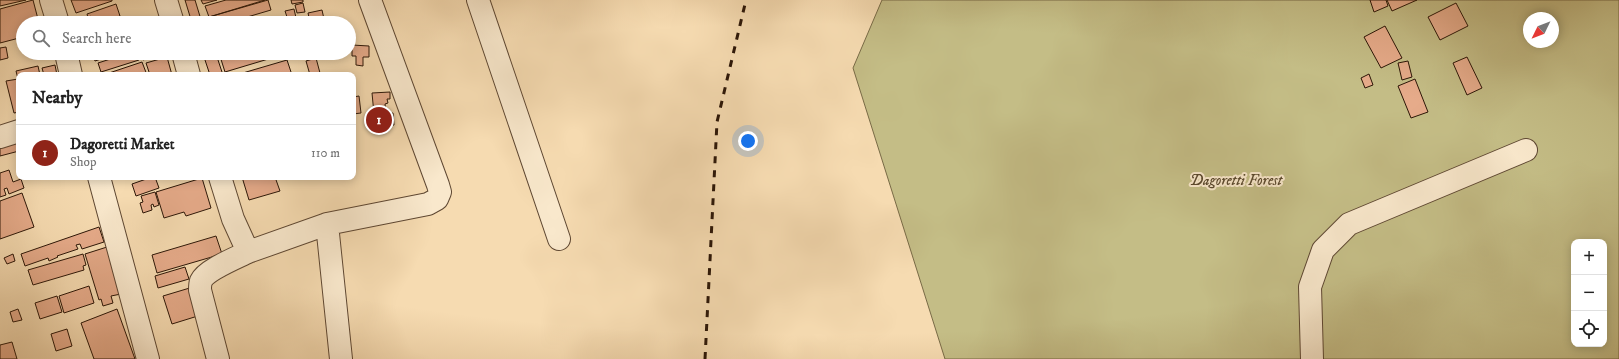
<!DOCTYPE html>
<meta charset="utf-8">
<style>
body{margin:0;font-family:"IM FELL DW Pica",serif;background:#f2f2f2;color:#222}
.controls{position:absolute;right:12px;bottom:12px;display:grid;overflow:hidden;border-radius:8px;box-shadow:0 2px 10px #0003}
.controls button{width:36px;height:36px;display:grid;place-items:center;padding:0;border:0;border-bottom:1px solid #e0e0e0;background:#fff;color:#222;font:20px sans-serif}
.compass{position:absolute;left:1523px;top:12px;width:36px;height:36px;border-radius:50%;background:#fff;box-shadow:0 2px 10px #0003;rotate:227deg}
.you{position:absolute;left:748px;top:141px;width:14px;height:14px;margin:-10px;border:3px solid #fff;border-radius:50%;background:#1a73e8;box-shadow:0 0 0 6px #1a73e833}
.badge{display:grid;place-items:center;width:26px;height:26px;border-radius:50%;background:#8f2418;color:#fff;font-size:13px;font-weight:700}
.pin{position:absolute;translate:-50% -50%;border:2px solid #fff;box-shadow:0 1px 4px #0006}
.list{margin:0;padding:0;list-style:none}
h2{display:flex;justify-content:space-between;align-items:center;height:52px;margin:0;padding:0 16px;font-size:17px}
h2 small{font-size:13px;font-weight:400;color:#767676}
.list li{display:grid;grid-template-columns:26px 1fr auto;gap:12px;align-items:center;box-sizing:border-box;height:56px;padding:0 16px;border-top:1px solid #e0e0e0}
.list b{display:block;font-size:15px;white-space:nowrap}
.list p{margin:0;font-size:13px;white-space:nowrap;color:#767676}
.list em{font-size:13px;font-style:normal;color:#767676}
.icon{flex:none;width:22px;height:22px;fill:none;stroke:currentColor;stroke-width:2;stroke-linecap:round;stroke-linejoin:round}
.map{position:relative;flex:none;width:1619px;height:359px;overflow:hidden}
.search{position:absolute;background:#fff;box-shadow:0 2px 10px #0003;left:16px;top:16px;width:340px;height:44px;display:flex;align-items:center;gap:10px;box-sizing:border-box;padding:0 14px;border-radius:22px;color:#767676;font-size:15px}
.panel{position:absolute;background:#fff;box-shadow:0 2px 10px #0003;left:16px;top:72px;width:340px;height:108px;border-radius:8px}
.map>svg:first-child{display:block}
.green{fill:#c4bd86;stroke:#786a46;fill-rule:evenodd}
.building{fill:#e6ab8a;stroke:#2c1607}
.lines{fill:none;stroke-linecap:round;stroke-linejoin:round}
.minor-casing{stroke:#5e4732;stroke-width:24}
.minor{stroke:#f9e8cc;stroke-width:22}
.rail{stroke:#2c1607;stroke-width:3;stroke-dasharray:7 7;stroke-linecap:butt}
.labels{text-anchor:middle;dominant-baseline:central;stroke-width:4;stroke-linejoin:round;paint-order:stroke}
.park-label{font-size:15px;font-style:italic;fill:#5a482d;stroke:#f9e8cc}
</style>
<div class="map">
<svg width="1619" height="359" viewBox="0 0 1619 359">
<rect width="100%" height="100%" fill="#f6dbb1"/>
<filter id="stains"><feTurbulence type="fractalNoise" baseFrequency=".005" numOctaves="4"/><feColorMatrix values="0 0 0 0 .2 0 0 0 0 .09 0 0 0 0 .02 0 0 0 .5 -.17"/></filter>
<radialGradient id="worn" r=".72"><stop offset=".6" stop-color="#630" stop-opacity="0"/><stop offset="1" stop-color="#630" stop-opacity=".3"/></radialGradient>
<path class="green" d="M882,0H1619V359H945L853,68ZM1529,18H1553V42H1529ZM1574,242H1604V344H1574Z"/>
<path class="building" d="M0,0H26L0,6Z
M33,0L39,23H23V37L0,43V9Z
M71,0H112V1L76,13Z
M185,0H195L202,23H192Z
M201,0H217L203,4Z
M226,0H265L209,17L205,6Z
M268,0L271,10L227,23H211L209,17Z
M291,0H303V2L292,4Z
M1370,0H1386L1388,6L1374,12Z
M1387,0H1417L1392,11Z
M303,3L305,12L297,13L295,5Z
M1456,3L1468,26L1440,40L1428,17Z
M116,4L120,16L101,23H90L89,21L92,20L91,16L88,18L87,14Z
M294,9L297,22L289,23L285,11Z
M322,10L324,19L310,22L308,13Z
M1385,26L1402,58L1381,68L1364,37Z
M352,45L369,46V57H363V66L356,65V56H352Z
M6,47L8,58L0,60V48Z
M92,53H119L95,61Z
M129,53H139V60L101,72L98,63Z
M140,53H162V54L143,60Z
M219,53H285V54L225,72Z
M216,54L223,75H210L204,57Z
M167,57L172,75H150L146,63Z
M1467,57L1482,88L1467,95L1453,63Z
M316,58L320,73L310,75L306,61Z
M287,60L292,75H236Z
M1408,61L1412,77L1402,80L1398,63Z
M142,62L147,75H103Z
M55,65L57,75H44L42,68Z
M38,66L40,75H19V112L14,113L6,81L18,79L16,71Z
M1369,74L1373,85L1365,88L1361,78Z
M1415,79L1428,112L1411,118L1398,86Z
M390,92V99H387L388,103L385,104L386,112L374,114L372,93Z
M359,96L361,113L353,114V97Z
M393,113L394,125L383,126L382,114Z
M19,134V151L0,156V139Z
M9,170L13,182L21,179L24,188L9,194L7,188L4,189L6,195L0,197V173Z
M152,177H155L159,188L136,196L132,184Z
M242,177H275L280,191L249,200Z
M202,178L211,208L186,216L184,212L164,218L156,192Z
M155,192L159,205L154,207L153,204L151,205L152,210L143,213L140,203L143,202L141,196Z
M22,193L34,227L0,239V201Z
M99,227L104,242L82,249L80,244L76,245L78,249L57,256L58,257L49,261L48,258L25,266L21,254Z
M216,236L222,254L157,273L152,255Z
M107,247L121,294L111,296L113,303L103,306L101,299L99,300L85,254Z
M13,254L15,261L7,264L4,258Z
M83,254L86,265L83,266L84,270L33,285L28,270Z
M185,267L189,279L158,288L155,276Z
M89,286L94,303L64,313L59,296Z
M193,287L201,315L172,324L163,296Z
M57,296L62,312L40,319L35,303Z
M18,309L22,320L13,322L10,312Z
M117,309L135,359H94L81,323Z
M67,329L72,346L56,351L51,334Z
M12,342L17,359H0V345Z"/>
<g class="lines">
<g class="minor-casing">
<path id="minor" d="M51,0L58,23
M166,0L173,23
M478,0L559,239
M66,53L71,75
M183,53L189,75
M0,137L19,131
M99,177L148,359
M220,177L233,219L248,252L327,224L428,204L437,199L440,192L438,185L370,0
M327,224L341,359
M218,359L200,290C200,287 200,284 201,281C206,270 236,258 248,252
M1312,359L1310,287L1323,250L1349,224L1526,150"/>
</g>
<use href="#minor" class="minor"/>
<path class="rail" d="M705,359L717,122L746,0"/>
</g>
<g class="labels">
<g class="park-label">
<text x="1236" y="180">Dagoretti Forest</text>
</g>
</g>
<rect width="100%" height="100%" filter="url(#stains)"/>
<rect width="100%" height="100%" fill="url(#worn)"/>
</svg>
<div class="controls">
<button>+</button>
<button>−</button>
<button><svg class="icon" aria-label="locate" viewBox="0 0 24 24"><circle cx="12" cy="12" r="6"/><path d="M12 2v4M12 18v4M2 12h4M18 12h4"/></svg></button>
</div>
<svg class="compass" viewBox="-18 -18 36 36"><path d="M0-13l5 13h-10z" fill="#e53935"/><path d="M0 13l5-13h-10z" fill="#767676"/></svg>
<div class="you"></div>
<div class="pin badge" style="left:379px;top:120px">1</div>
<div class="search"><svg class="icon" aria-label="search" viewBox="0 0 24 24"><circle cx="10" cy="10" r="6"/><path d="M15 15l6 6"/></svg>Search here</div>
<section class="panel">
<h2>Nearby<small></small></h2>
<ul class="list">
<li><span class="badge">1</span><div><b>Dagoretti Market</b><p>Shop</p></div><em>110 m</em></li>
</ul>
</section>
</div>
